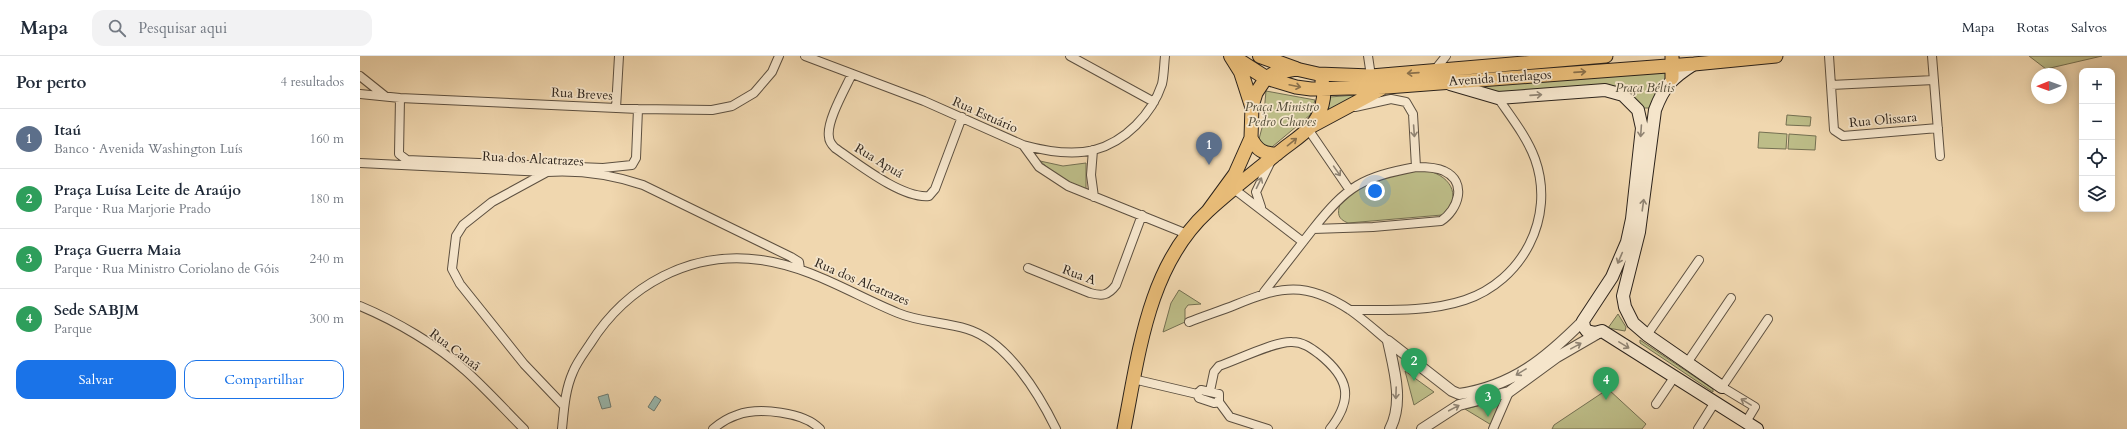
<!DOCTYPE html>
<html lang="pt">
<meta charset="utf-8">
<style>
body{margin:0;font-family:Cardo,serif;background:#f2f2f3;color:#1f2937}
.controls{position:absolute;right:12px;top:12px;display:grid;overflow:hidden;border-radius:8px;box-shadow:0 2px 10px #0003}
.controls button{width:36px;height:36px;display:grid;place-items:center;padding:0;border:0;border-bottom:1px solid #e0e1e3;background:#fff;color:#1f2937;font:20px sans-serif}
.compass{position:absolute;left:1671px;top:12px;width:36px;height:36px;border-radius:50%;background:#fff;box-shadow:0 2px 10px #0003;rotate:269deg}
.you{position:absolute;left:1015px;top:135px;width:14px;height:14px;margin:-10px;border:3px solid #fff;border-radius:50%;background:#1a73e8;box-shadow:0 0 0 6px #1a73e833}
.badge{display:grid;place-items:center;width:26px;height:26px;border-radius:50%;background:#1a73e8;color:#fff;font-size:13px;font-weight:700}
.pin{position:absolute;translate:-50% -33px;filter:drop-shadow(0 1px 2px #0008)}
.pin::after{content:'';position:absolute;top:21px;width:14px;height:12px;background:inherit;clip-path:polygon(0 0,100% 0,50% 100%)}
.list{margin:0;padding:0;list-style:none}
h2{display:flex;justify-content:space-between;align-items:center;height:52px;margin:0;padding:0 16px;font-size:17px}
h2 small{font-size:13px;font-weight:400;color:#747a83}
.list li{display:grid;grid-template-columns:26px 1fr auto;gap:12px;align-items:center;box-sizing:border-box;height:60px;padding:0 16px;border-top:1px solid #e0e1e3}
.list b{display:block;font-size:15px;white-space:nowrap}
.list p{margin:0;font-size:13px;white-space:nowrap;color:#747a83}
.list em{font-size:13px;font-style:normal;color:#747a83}
.actions{display:flex;gap:8px;padding:12px 16px}
.actions a{flex:1;padding:9px 0;border:1px solid #1a73e8;border-radius:12px;text-align:center;font-size:14px;color:#1a73e8}
.actions .main{background:#1a73e8;color:#fff}
.icon{flex:none;width:22px;height:22px;fill:none;stroke:currentColor;stroke-width:2;stroke-linecap:round;stroke-linejoin:round}
.map{position:relative;flex:none;width:1767px;height:373px;overflow:hidden}
header{display:flex;align-items:center;gap:24px;box-sizing:border-box;height:56px;padding:0 20px;background:#fff;border-bottom:1px solid #e0e1e3}
header strong{font-size:19px}
nav{display:flex;gap:22px;margin-inline-start:auto;font-size:14px}
.search{width:280px;height:36px;background:#f2f2f3;display:flex;align-items:center;gap:10px;box-sizing:border-box;padding:0 14px;border-radius:12px;color:#747a83;font-size:15px}
main{display:flex}
aside{flex:1;background:#fff}
.map>svg:first-child{display:block}
.green{fill:#bdbd88;stroke:#747052}
.water{fill:#9ab9af;stroke:#6e7d74}
.lines{fill:none;stroke-linecap:round;stroke-linejoin:round}
.minor-casing{stroke:#5d5040;stroke-width:10}
.tertiary-casing{stroke:#5d5040;stroke-width:12}
.secondary-casing{stroke:#2c231b;stroke-width:14}
.primary-casing{stroke:#2c231b;stroke-width:15}
.trunk-casing{stroke:#2c231b;stroke-width:16}
.minor{stroke:#f5e5cb;stroke-width:8}
.tertiary{stroke:#f5e5cb;stroke-width:10}
.secondary{stroke:#f5e5cb;stroke-width:12}
.primary{stroke:#e8bc78;stroke-width:13}
.trunk{stroke:#e8bc78;stroke-width:14}
.oneway{stroke:#8a704a}
.oneway2{stroke:#908473}
.labels{text-anchor:middle;dominant-baseline:central;stroke-width:3.5;stroke-linejoin:round;paint-order:stroke}
.street-label{font-size:13px;fill:#2c231b;stroke:#f5e5cb}
.park-label{font-size:13px;font-style:italic;fill:#504a36;stroke:#f5e5cb}
</style>
<header>
<strong>Mapa</strong>
<div class="search"><svg class="icon" aria-label="search" viewBox="0 0 24 24"><circle cx="10" cy="10" r="6"/><path d="M15 15l6 6"/></svg>Pesquisar aqui</div>
<nav><a>Mapa</a><a>Rotas</a><a>Salvos</a></nav>
</header>
<main>
<aside>
<h2>Por perto<small>4 resultados</small></h2>
<ul class="list">
<li><span class="badge" style="background:#5c6f8a">1</span><div><b>Itaú</b><p>Banco · Avenida Washington Luís</p></div><em>160 m</em></li>
<li><span class="badge" style="background:#2e9e5b">2</span><div><b>Praça Luísa Leite de Araújo</b><p>Parque · Rua Marjorie Prado</p></div><em>180 m</em></li>
<li><span class="badge" style="background:#2e9e5b">3</span><div><b>Praça Guerra Maia</b><p>Parque · Rua Ministro Coriolano de Góis</p></div><em>240 m</em></li>
<li><span class="badge" style="background:#2e9e5b">4</span><div><b>Sede SABJM</b><p>Parque</p></div><em>300 m</em></li>
</ul>
<div class="actions"><a class="main">Salvar</a><a>Compartilhar</a></div>
</aside>
<div class="map">
<svg width="1767" height="373" viewBox="0 0 1767 373">
<rect width="100%" height="100%" fill="#f0d7af"/>
<filter id="stains"><feTurbulence type="fractalNoise" baseFrequency=".005" numOctaves="4"/><feColorMatrix values="0 0 0 0 .2 0 0 0 0 .09 0 0 0 0 .02 0 0 0 .5 -.17"/></filter>
<radialGradient id="worn" r=".72"><stop offset=".6" stop-color="#630" stop-opacity="0"/><stop offset="1" stop-color="#630" stop-opacity=".3"/></radialGradient>
<path class="green" d="M1669,0H1742L1686,13Z
M1313,15L1293,52H1280L1272,40L1249,30L1138,39L1096,27Z
M906,35L955,44L950,59L912,91L905,92L899,83L903,68Z
M996,39L966,57L964,55L970,41Z
M1427,59L1451,61L1450,70L1426,69Z
M1399,76L1427,78L1426,93L1398,92Z
M1429,78L1456,80L1455,94L1428,93Z
M680,105L703,110L726,107V134L700,122Z
M1063,114C1088,117 1105,139 1082,159L988,167C978,163 977,158 980,148L998,132L1030,119Z
M819,234L841,248L828,249L825,253V266L803,276L811,247Z
M1258,258L1266,271L1265,275L1248,272Z
M1280,284L1353,333V336L1280,287Z
M1045,315L1074,336L1054,349Z
M1248,333L1286,368L1282,373H1192L1194,369Z
M1143,344L1133,370L1105,353Z"/>
<path class="water" d="M248,338L251,351L242,353L238,341Z
M295,340L301,344L294,355L288,351Z"/>
<g class="lines">
<g class="minor-casing">
<path id="minor" d="M445,0L564,45L663,89L679,111L708,130L827,178
M710,0L794,46
M1008,0L1011,20
M1469,0L1474,74L1483,80L1578,72
M1572,0L1580,100
M1074,15L1086,0
M492,18C485,33 466,66 469,81C469,86 472,89 475,92C497,107 542,143 569,140L575,133L602,61
M0,20L25,40
M1471,29L1574,24
M0,38L40,42L278,53L352,54L372,50L394,37L412,16L419,0
M40,42L39,98L47,104L70,105L243,112L272,109L276,102L278,53
M995,51L1031,43L1046,46L1053,58L1056,111
M256,52L259,0
M948,73L989,133
M663,89C685,95 711,100 734,94C765,86 792,58 802,28C804,19 804,9 805,0
M733,94L731,119L734,141
M0,107L187,116C219,114 253,119 283,129L431,201L439,206L440,213
M1056,111C1065,111 1076,111 1084,115C1108,126 1098,154 1081,165L1013,171L953,173C987,130 1002,121 1056,111Z
M187,116L132,146L103,169L96,180L92,213L100,228L164,308L204,350
M874,133L943,186
M901,151L896,136L910,107
M668,212L730,237C742,240 748,240 756,229L782,159
M904,236L953,173
M0,250C36,265 77,289 106,315C126,333 145,354 164,373
M990,254C1028,254 1069,256 1105,244C1162,225 1196,162 1175,103C1167,81 1151,61 1138,42
M829,266C844,260 860,255 875,249C921,230 946,225 990,254C1003,263 1016,275 1028,285
M1287,279L1339,204
M1327,307L1371,242
M773,323L837,338
M841,334L859,338V346L854,347L839,342L837,338Z
M850,335L854,316L859,310C877,304 915,285 932,286C943,286 951,292 959,298C989,322 994,342 970,373
M859,346L870,361L908,373
M1296,348L1315,320
M1386,366L1395,351L1362,331L1408,263
M202,373C204,353 205,334 213,316C217,306 224,297 230,288C267,229 331,194 401,204C451,211 492,238 538,257C559,266 585,266 607,273C647,285 679,338 696,373
M353,373C360,367 368,362 377,359C399,351 444,356 460,373
M1133,373L1149,336
M1338,373L1355,346"/>
</g>
<g class="tertiary-casing">
<path id="tertiary" d="M1028,285L1092,335L1099,338C1153,330 1186,302 1223,265
M1028,285C1034,313 1044,346 1030,373
M1062,373L1099,349L1149,336L1197,301L1242,275"/>
</g>
<g class="secondary-casing">
<path id="secondary" d="M1334,8C1312,22 1304,30 1295,54L1279,176L1263,240L1265,251L1273,267L1287,279L1362,331
M1090,28L1138,42L1245,34L1263,39L1278,54L1282,72L1272,163L1267,186L1252,221L1223,265L1224,271L1227,275L1235,277L1242,275L1397,373"/>
</g>
<g class="primary-casing">
<path id="primary" d="M1312,0V22
M906,22L936,31L951,33L1027,31L1334,8L1416,0
M952,70L1021,33
M891,82C897,94 903,98 917,98
M848,155L875,118L891,82L892,50L896,37L906,22L914,17L936,13L958,18L1011,20L1246,0
M764,373C779,297 788,210 848,155C872,133 898,113 923,93C932,86 943,79 951,70C961,60 967,38 962,25"/>
</g>
<g class="trunk-casing">
<path id="trunk" d="M871,0L881,16L892,50
M900,0L936,13
M875,2L906,22"/>
</g>
<use href="#minor" class="minor"/>
<use href="#tertiary" class="tertiary"/>
<use href="#secondary" class="secondary"/>
<use href="#primary" class="primary"/>
<use href="#trunk" class="trunk"/>
</g>
<defs><path id="oneway-shaft" d="M-6 0H5M1.5-3L5.5 0L1.5 3" fill="none" stroke-width="1.6" stroke-linecap="round" stroke-linejoin="round"/></defs>
<g class="oneway">
<use href="#oneway-shaft" transform="translate(1220 16) rotate(-4)"/>
<use href="#oneway-shaft" transform="translate(1053 17) rotate(176)"/>
<use href="#oneway-shaft" transform="translate(935 30) rotate(12)"/>
<use href="#oneway-shaft" transform="translate(932 86) rotate(-39)"/>
</g>
<g class="oneway2">
<use href="#oneway-shaft" transform="translate(1176 39) rotate(-4)"/>
<use href="#oneway-shaft" transform="translate(1054 75) rotate(86)"/>
<use href="#oneway-shaft" transform="translate(1281 75) rotate(94)"/>
<use href="#oneway-shaft" transform="translate(977 115) rotate(55)"/>
<use href="#oneway-shaft" transform="translate(899 127) rotate(-64)"/>
<use href="#oneway-shaft" transform="translate(1283 149) rotate(-82)"/>
<use href="#oneway-shaft" transform="translate(1260 202) rotate(113)"/>
<use href="#oneway-shaft" transform="translate(1264 289) rotate(31)"/>
<use href="#oneway-shaft" transform="translate(1216 290) rotate(-29)"/>
<use href="#oneway-shaft" transform="translate(1161 316) rotate(148)"/>
<use href="#oneway-shaft" transform="translate(1036 337) rotate(92)"/>
<use href="#oneway-shaft" transform="translate(1386 346) rotate(-149)"/>
<use href="#oneway-shaft" transform="translate(1094 352) rotate(-28)"/>
</g>
<g class="labels">
<g class="street-label">
<text transform="translate(1140 22) rotate(-4)">Avenida Interlagos</text>
<text transform="translate(222 38) rotate(3)">Rua Breves</text>
<text transform="translate(625 59) rotate(24)">Rua Estuário</text>
<text transform="translate(1523 64) rotate(-5)">Rua Olissara</text>
<text transform="translate(173 103) rotate(3)">Rua dos Alcatrazes</text>
<text transform="translate(519 105) rotate(31)">Rua Apuá</text>
<text transform="translate(719 219) rotate(20)">Rua A</text>
<text transform="translate(502 226) rotate(23)">Rua dos Alcatrazes</text>
<text transform="translate(95 294) rotate(37)">Rua Canaã</text>
</g>
<g class="park-label">
<text x="1285" y="32">Praça Béltis</text>
<text x="922" y="51">Praça Ministro<tspan x="922" dy="15">Pedro Chaves</tspan></text>
</g>
</g>
<rect width="100%" height="100%" filter="url(#stains)"/>
<rect width="100%" height="100%" fill="url(#worn)"/>
</svg>
<div class="controls">
<button>+</button>
<button>−</button>
<button><svg class="icon" aria-label="locate" viewBox="0 0 24 24"><circle cx="12" cy="12" r="6"/><path d="M12 2v4M12 18v4M2 12h4M18 12h4"/></svg></button>
<button><svg class="icon" aria-label="layers" viewBox="0 0 24 24"><path d="M12 4l9 5-9 5-9-5zM3 14l9 5 9-5"/></svg></button>
</div>
<svg class="compass" viewBox="-18 -18 36 36"><path d="M0-13l5 13h-10z" fill="#e53935"/><path d="M0 13l5-13h-10z" fill="#747a83"/></svg>
<div class="you"></div>
<div class="pin badge" style="left:849px;top:109px;background:#5c6f8a">1</div>
<div class="pin badge" style="left:1054px;top:325px;background:#2e9e5b">2</div>
<div class="pin badge" style="left:1128px;top:361px;background:#2e9e5b">3</div>
<div class="pin badge" style="left:1246px;top:344px;background:#2e9e5b">4</div>
</div>
</main>
